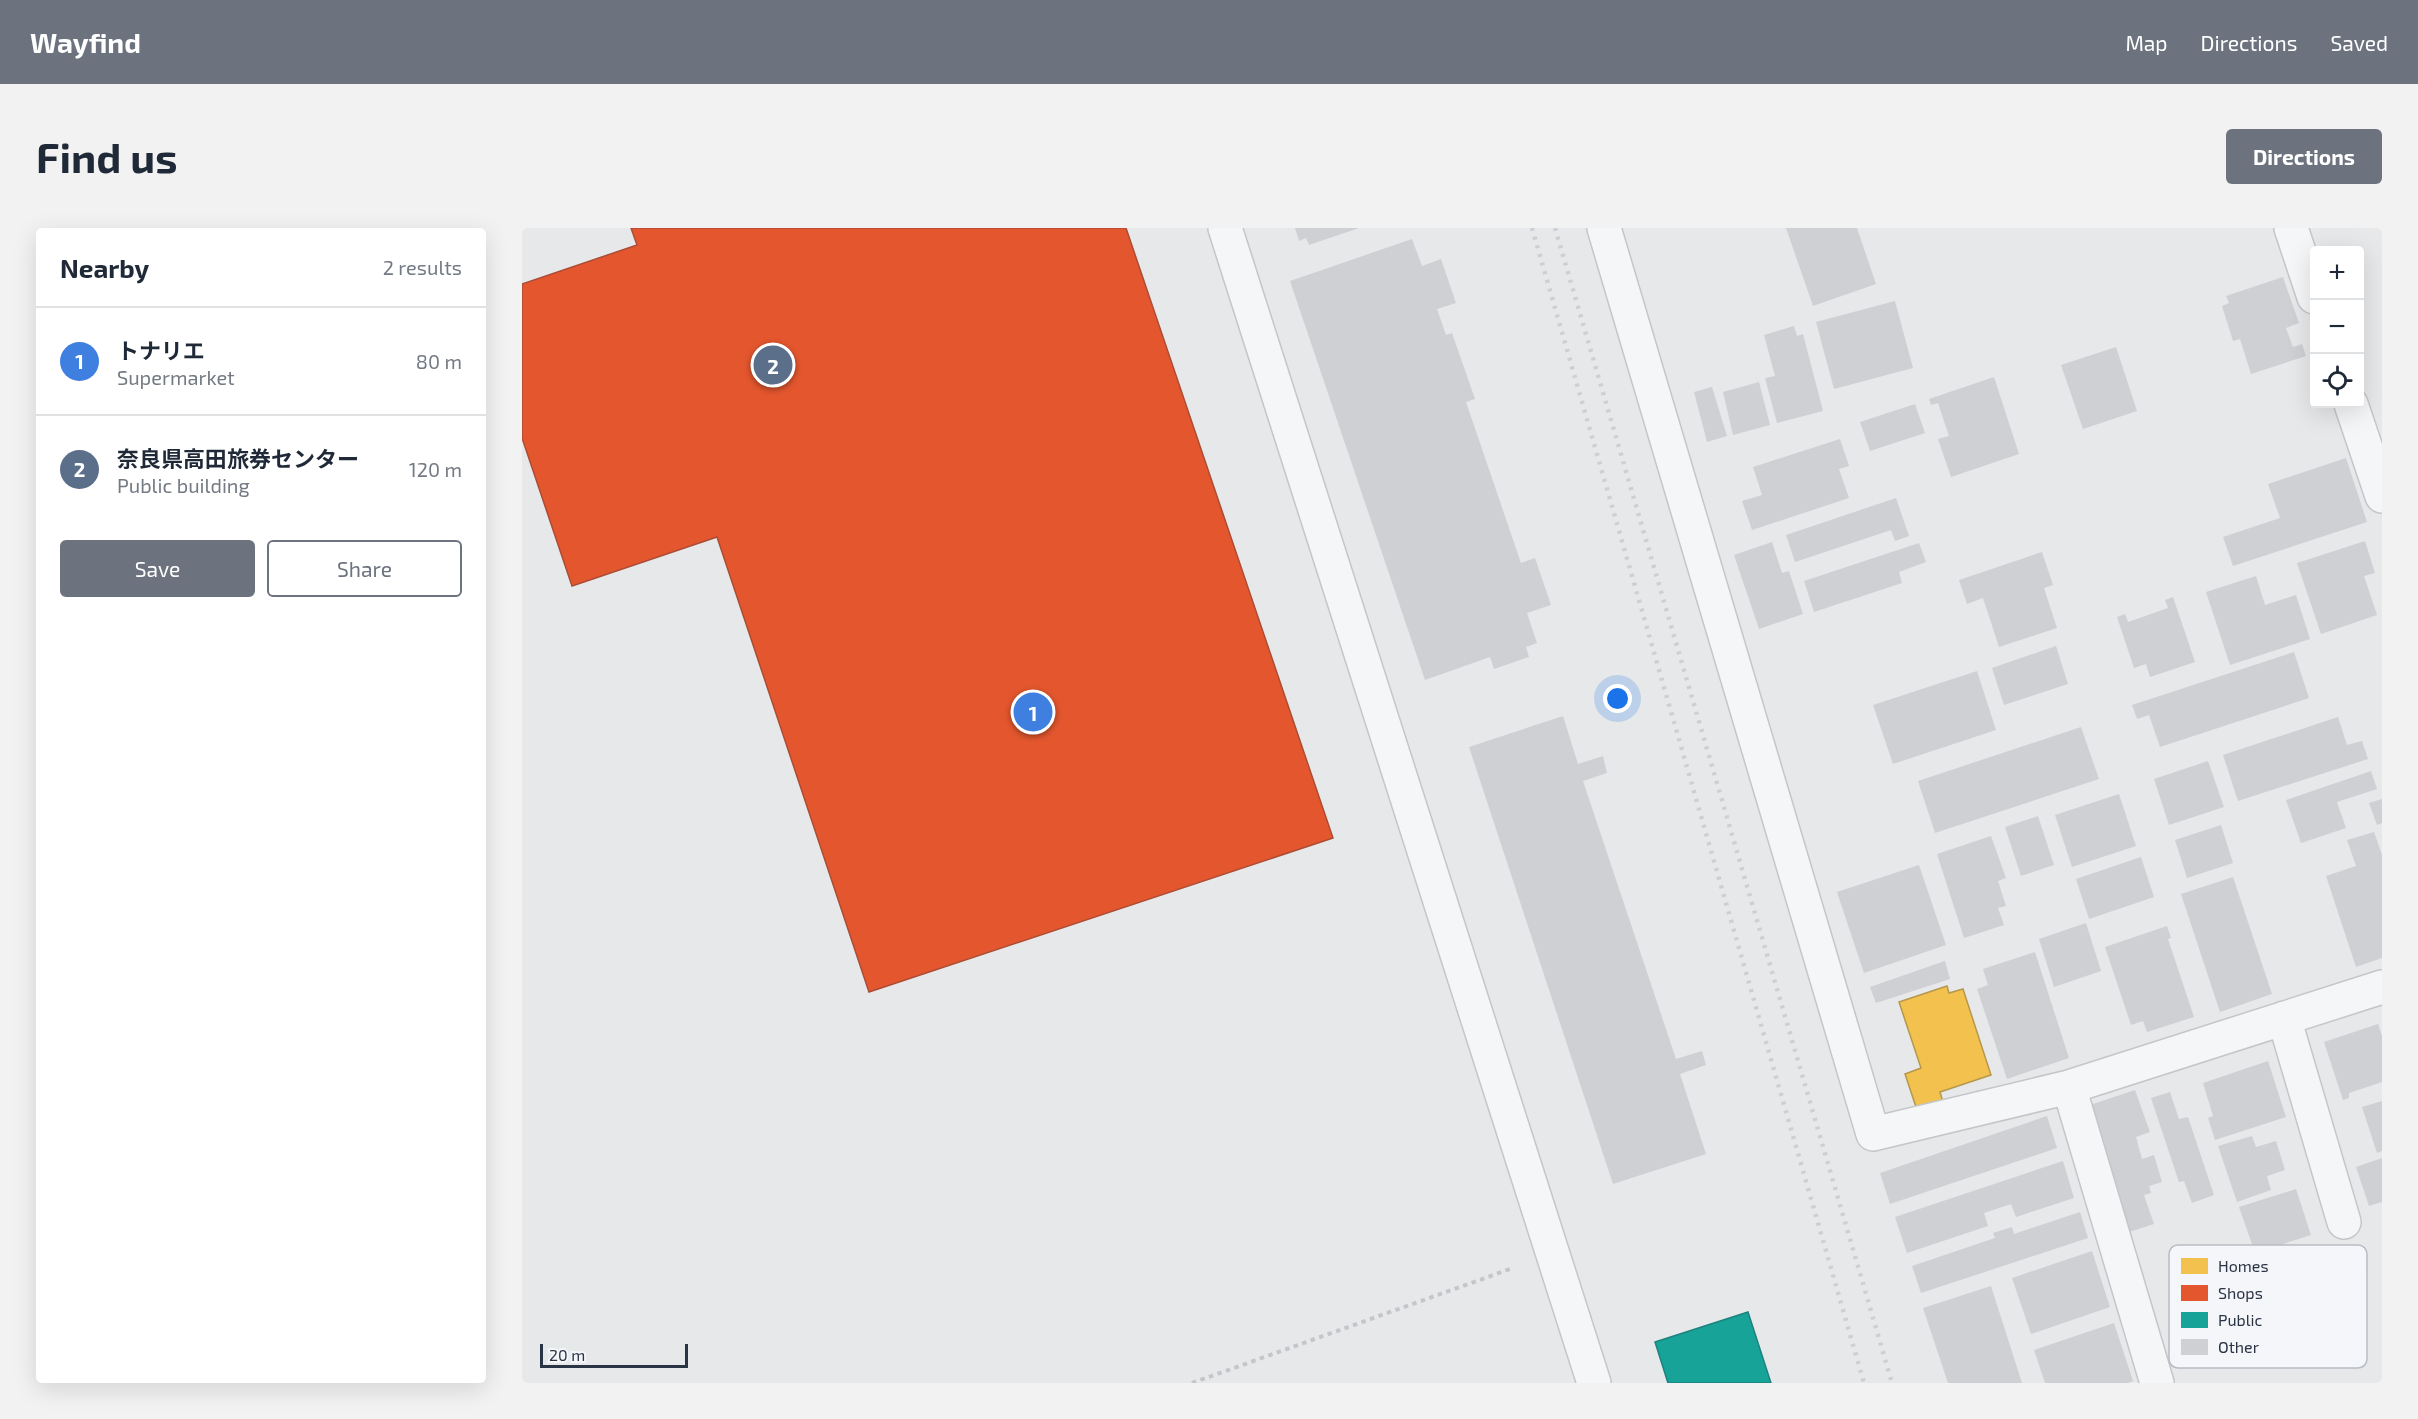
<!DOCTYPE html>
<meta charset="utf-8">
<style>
body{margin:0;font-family:"Exo 2","Noto Sans JP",sans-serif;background:#f2f2f3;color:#1f2937}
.controls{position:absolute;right:18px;top:18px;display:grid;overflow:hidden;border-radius:6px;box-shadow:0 6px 24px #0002}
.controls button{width:54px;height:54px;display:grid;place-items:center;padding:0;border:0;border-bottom:2px solid #e0e1e3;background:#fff;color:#1f2937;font:30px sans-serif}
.scale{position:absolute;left:18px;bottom:15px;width:148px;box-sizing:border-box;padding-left:6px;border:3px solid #2b3445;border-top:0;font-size:16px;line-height:21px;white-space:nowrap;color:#2b3445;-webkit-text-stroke:4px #f4f6f9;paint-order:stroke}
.you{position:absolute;left:1096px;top:471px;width:21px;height:21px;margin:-15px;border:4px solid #fff;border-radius:50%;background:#1a73e8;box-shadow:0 0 0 9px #1a73e833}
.badge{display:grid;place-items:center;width:39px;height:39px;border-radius:50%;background:#6c737f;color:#fff;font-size:20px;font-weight:700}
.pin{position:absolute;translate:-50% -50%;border:3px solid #fff;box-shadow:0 2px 6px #0006}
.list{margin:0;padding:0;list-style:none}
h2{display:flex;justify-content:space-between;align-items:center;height:78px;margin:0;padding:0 24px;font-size:26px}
h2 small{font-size:20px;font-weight:400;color:#747a83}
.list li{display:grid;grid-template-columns:39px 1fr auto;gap:18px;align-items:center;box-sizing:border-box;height:108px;padding:0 24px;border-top:2px solid #e0e1e3}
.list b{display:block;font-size:22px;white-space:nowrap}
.list p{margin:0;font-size:20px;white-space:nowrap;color:#747a83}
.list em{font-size:20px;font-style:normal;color:#747a83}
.actions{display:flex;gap:12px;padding:18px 24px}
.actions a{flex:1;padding:14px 0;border:2px solid #6c737f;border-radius:6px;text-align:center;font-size:21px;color:#6c737f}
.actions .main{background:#6c737f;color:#fff}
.icon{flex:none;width:33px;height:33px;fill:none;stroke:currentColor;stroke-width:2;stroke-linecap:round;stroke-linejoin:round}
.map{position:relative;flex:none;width:1860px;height:1155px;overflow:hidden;border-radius:6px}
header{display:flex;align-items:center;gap:36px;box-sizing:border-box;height:84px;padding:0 30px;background:#6c737f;color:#fff}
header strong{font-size:28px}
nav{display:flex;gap:33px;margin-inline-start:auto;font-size:21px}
.intro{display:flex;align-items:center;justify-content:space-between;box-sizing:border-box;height:144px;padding:0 36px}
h1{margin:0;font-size:42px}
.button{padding:15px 27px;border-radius:6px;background:#6c737f;color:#fff;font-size:21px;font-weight:700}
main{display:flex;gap:36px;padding:0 36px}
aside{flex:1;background:#fff;border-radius:6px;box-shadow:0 6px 24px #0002}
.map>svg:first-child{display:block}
.homes{fill:#f2c14e;stroke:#b6974b;stroke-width:1.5}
.shops{fill:#e4572e;stroke:#ac4c35;stroke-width:1.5}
.public{fill:#17a398;stroke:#1d827f;stroke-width:1.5}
.building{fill:#ced0d3}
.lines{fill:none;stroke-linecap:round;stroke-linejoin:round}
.minor-casing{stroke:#c4c6c8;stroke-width:36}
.tertiary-casing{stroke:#c4c6c8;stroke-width:36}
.path{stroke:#c5c6ca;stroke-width:4;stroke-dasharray:4.5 4.5;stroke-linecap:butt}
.minor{stroke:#f5f6f7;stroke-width:33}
.tertiary{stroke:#f5f6f7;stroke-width:33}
.rail{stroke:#cecfd2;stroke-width:4.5;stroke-dasharray:3 6;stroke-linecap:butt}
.key{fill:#f4f6f9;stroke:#b8bcc3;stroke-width:1.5}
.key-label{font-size:16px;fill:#2b3445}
</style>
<header>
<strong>Wayfind</strong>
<nav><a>Map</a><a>Directions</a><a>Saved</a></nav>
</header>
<div class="intro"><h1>Find us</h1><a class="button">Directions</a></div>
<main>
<aside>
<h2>Nearby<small>2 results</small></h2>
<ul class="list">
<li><span class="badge" style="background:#3f7fe0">1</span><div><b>トナリエ</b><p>Supermarket</p></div><em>80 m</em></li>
<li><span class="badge" style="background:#5c6f8a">2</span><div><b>奈良県高田旅券センター</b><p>Public building</p></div><em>120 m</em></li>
</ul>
<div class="actions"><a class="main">Save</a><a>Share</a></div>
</aside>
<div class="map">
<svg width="1860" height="1155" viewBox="0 0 1860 1155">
<rect width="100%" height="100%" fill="#e6e8ea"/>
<path class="homes" d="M1425,758L1427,765L1441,761L1469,847L1418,864L1421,874L1395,882L1383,846L1399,840L1377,774Z"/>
<path class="shops" d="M109,0H604L811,610L347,764L195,309L50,358L0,210V56L115,17Z"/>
<path class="public" d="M1226,1084L1249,1155H1146L1133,1114Z"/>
<path class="building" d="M773,0H837L787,17L784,10L777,13Z
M1264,0H1335L1354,56L1291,78Z
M890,11L900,38L919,31L934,75L915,81L924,107L930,105L953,171L944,174L999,335L1013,330L1029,377L1005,385L1015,415L1004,419L1007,429L972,441L968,429L903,452L768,53Z
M1761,49L1777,95L1764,100L1771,119L1780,116L1784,128L1729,146L1718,111L1711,113L1700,78L1707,75L1704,68Z
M1373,73L1391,140L1312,161L1294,94Z
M1272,98L1275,108L1281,106L1301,183L1255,195L1243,150L1253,148L1242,107Z
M1594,119L1615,183L1561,201L1539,137Z
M1472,149L1497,226L1429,249L1416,211L1427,208L1416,175L1409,177L1407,171Z
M1237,154L1248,197L1211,207L1201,164Z
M1190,159L1205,208L1185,214L1172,164Z
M1393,176L1403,205L1348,223L1338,194Z
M1318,211L1327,238L1317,241L1327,270L1230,302L1220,273L1240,267L1231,239Z
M1824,230L1845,294L1711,338L1701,309L1758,290L1746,256Z
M1374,270L1387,308L1373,313L1369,302L1273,334L1264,307Z
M1843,313L1853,345L1842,348L1855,387L1799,406L1775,335Z
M1250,314L1260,345L1267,343L1281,386L1237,401L1212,327Z
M1397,315L1404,334L1377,344L1380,355L1292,384L1282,353Z
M1520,324L1531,357L1522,360L1535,400L1477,419L1461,370L1445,376L1437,352Z
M1734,348L1743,377L1774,367L1788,411L1708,437L1684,364Z
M1651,369L1673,434L1628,449L1624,436L1612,440L1595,389L1603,386L1606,394L1646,380L1643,372Z
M1534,418L1546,456L1482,477L1470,440Z
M1772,424L1787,470L1638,519L1627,487L1615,491L1610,477Z
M1455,443L1474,502L1371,536L1351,477Z
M1041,488L1056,536L1081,528L1085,545L1061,553L1154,831L1180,823L1184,837L1158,846L1184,926L1091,956L947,519Z
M1816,489L1825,517L1840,513L1846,531L1716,573L1701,527Z
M1559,499L1577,551L1413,605L1396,553Z
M1686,533L1702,579L1647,597L1632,551Z
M1849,543L1855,561L1815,574L1824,600L1779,615L1764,572Z
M1597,566L1614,618L1550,639L1533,587Z
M1860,571V595L1855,597L1847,575Z
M1516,588L1532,637L1499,648L1483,599Z
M1699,597L1711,635L1665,650L1653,612Z
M1852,604L1860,627V730L1834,739L1804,648L1834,638L1825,612Z
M1469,608L1484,650L1476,653L1484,678L1476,680L1482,697L1442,710L1415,626Z
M1619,629L1632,669L1567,691L1554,651Z
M1397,637L1424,717L1342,745L1315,664Z
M1711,649L1750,766L1698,784L1659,666Z
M1564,695L1579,743L1532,759L1517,711Z
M1645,698L1649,710L1646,711L1672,789L1625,804L1621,793L1609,797L1583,719Z
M1513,724L1547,830L1485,851L1455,761L1466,757L1461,741Z
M1423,733L1428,751L1354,775L1348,759Z
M1856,796L1860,808V854L1827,865V870L1821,872L1802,814Z
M1746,833L1764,889L1693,912L1686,890L1691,888L1681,855Z
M1613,862L1628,904L1614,909L1620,931L1632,927L1640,954L1627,958L1629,965L1622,967L1632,996L1601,1006L1559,880Z
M1648,864L1657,891L1666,889L1692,967L1670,975L1662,953L1657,954L1629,870Z
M1860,873V923L1855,925L1840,879Z
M1525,888L1535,920L1368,976L1358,945Z
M1730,908L1734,919L1754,913L1763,942L1745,948L1749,962L1715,974L1696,918Z
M1860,930V974L1847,978L1834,939Z
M1541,933L1552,970L1494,989L1489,976L1462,985L1466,998L1385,1025L1373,989Z
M1774,961L1789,1007L1733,1025L1717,979Z
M1558,984L1566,1010L1399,1065L1390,1038L1473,1010L1471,1005L1490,999L1492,1006Z
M1570,1023L1588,1079L1509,1106L1490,1050Z
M1469,1058L1500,1155H1426L1401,1080Z
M1592,1095L1611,1153L1606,1155H1523L1512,1122Z"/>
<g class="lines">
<g class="minor-casing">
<path id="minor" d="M1082,0L1351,906L1547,859L1860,759
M1769,0L1792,69
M1829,176L1860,268
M1762,790L1822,994
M1547,859L1635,1155"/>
</g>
<g class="tertiary-casing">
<path id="tertiary" d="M703,0L1072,1155"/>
</g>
<path class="path" d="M670,1155L991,1040"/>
<use href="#minor" class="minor"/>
<use href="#tertiary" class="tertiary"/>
<path class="rail" d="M1010,0L1342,1155
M1033,0L1370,1155"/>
</g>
<rect x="1647" y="1017" width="198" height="123" rx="9" class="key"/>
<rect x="1659" y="1030" width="27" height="16" fill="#f2c14e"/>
<rect x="1659" y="1057" width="27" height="16" fill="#e4572e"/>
<rect x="1659" y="1084" width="27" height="16" fill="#17a398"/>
<rect x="1659" y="1111" width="27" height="16" fill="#ced0d3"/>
<g class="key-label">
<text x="1696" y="1044">Homes</text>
<text x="1696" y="1071">Shops</text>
<text x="1696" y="1098">Public</text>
<text x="1696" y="1125">Other</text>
</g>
</svg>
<div class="controls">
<button>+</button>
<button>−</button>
<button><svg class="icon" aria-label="locate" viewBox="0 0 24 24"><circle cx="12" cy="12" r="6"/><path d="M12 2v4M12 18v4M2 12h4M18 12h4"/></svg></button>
</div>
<div class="scale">20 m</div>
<div class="you"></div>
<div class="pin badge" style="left:511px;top:484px;background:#3f7fe0">1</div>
<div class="pin badge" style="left:251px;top:137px;background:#5c6f8a">2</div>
</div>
</main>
